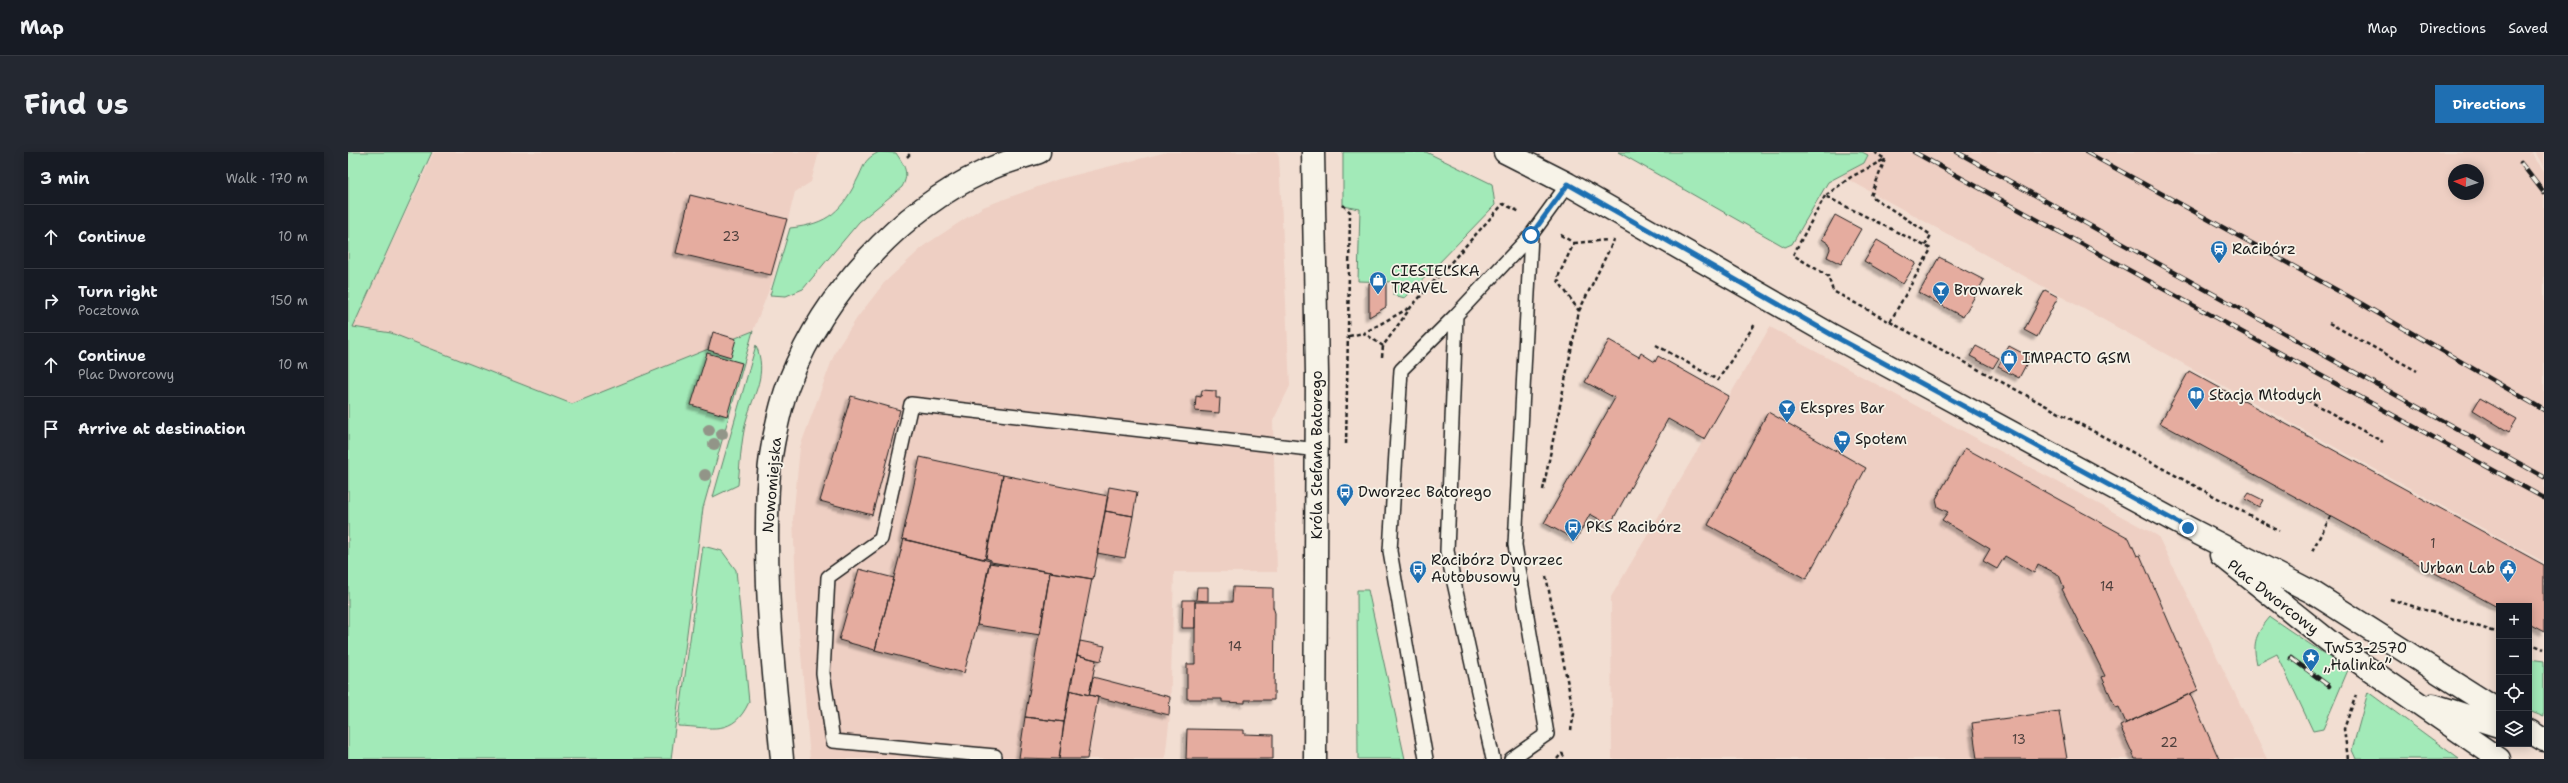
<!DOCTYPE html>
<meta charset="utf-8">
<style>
body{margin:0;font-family:"Shantell Sans",sans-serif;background:#242831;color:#f1f3f6}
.controls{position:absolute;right:12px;bottom:12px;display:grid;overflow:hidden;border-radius:0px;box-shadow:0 2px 10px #0003}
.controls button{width:36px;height:36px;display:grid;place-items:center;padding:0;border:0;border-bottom:1px solid #363941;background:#171b24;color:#f1f3f6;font:20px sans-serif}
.compass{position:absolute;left:2100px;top:12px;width:36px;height:36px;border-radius:50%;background:#171b24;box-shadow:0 2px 10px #0003;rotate:273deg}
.stop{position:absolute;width:12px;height:12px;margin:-9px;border:3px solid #1f6fb2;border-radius:50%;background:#fff}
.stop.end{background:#1f6fb2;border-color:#fff;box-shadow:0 1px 4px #0008}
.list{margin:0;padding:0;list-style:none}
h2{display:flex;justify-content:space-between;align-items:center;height:52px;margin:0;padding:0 16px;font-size:17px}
h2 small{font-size:13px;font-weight:400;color:#9ea1a6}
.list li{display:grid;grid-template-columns:26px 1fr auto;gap:12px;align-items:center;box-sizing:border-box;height:64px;padding:0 16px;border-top:1px solid #363941}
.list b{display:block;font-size:15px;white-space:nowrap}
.list p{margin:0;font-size:13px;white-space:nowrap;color:#9ea1a6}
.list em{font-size:13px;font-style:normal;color:#9ea1a6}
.icon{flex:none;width:22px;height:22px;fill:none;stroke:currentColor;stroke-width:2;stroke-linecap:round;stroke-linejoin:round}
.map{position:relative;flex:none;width:2196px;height:607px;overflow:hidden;border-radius:0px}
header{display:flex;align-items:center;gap:24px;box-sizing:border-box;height:56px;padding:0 20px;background:#171b24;border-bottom:1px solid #363941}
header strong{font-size:19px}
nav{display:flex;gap:22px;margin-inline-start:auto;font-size:14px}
.intro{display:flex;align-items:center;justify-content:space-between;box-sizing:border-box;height:96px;padding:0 24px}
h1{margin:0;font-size:28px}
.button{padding:10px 18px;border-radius:0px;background:#1f6fb2;color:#fff;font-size:14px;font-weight:700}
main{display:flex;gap:24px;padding:0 24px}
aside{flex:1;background:#171b24;border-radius:0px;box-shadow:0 2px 10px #0003}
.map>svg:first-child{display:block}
.built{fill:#eecfc3;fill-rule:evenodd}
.green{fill:#a2eab8;stroke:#5f836a}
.building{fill:#e5ac9f;stroke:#1c1c1c;filter:url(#shadow)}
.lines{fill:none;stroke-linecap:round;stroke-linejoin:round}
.lane-casing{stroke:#1c1c1c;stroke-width:16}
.street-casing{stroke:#1c1c1c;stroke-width:25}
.secondary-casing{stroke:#1c1c1c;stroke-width:25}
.path{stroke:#1c1c1c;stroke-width:2.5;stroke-dasharray:4 3;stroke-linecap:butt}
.lane{stroke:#f7f3e8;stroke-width:13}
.street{stroke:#f7f3e8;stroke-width:22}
.secondary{stroke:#f7f3e8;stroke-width:22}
.rail-casing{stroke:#1c1c1c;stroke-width:4.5}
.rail{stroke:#f7f3e8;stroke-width:3;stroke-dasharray:9;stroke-linecap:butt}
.tree{fill:#929588}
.route{stroke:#1f6fb2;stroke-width:5}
.labels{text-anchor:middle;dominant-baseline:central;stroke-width:3.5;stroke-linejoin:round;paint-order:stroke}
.number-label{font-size:13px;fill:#4e403d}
.poi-label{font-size:15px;fill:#1c1c1c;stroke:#f7f3e8;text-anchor:start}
.street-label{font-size:15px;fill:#1c1c1c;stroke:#f7f3e8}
</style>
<header>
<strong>Map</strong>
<nav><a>Map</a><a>Directions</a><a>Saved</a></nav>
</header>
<div class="intro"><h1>Find us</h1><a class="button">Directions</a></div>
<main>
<aside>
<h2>3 min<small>Walk · 170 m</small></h2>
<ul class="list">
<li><svg class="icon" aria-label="ahead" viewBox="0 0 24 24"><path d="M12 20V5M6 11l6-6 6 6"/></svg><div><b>Continue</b></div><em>10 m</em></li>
<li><svg class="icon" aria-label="right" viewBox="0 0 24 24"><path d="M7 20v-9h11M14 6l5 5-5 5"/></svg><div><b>Turn right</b><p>Pocztowa</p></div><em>150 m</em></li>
<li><svg class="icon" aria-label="ahead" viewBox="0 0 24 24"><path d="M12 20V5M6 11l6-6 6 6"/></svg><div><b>Continue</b><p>Plac Dworcowy</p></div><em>10 m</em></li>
<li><svg class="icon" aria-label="arrive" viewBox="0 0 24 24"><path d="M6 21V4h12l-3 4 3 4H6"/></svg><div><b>Arrive at destination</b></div></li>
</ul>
</aside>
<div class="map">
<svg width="2196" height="607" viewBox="0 0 2196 607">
<defs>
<filter id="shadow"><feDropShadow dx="-3.5" dy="3.5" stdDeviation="1" flood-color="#0004"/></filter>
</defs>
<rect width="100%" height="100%" fill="#f2ded2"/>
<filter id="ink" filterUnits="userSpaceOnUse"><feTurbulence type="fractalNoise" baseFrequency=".025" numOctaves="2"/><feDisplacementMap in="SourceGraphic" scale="8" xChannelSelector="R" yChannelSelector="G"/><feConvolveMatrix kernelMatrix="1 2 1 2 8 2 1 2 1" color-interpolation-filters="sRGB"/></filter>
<g filter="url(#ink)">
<path class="built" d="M86,0H471L463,30L447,40L424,130L405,179L224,252L43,181L5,175Z
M819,0H929L931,5L942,234L925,269L929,420H826L822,563L817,607H462L449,455L445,367L452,295L487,200L509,166L536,131L577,93L635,55L711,27Z
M1514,0H2185L2181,4L2184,2L2196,19V410L1494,24L1516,11L1520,3ZM2106,18H2130V42H2106Z
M2187,0H2196V15Z
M1422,175L1810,384L1919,607H1264L1263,445Z"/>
<path class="green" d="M0,0H84L5,175L43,181L224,252L405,179L355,356L323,607H0Z
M531,0L548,1C556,13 562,21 554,35L511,70L455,137L438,144L422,143L442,76C481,72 494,59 511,24C517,11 517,7 531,0Z
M995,0H1078L1144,32L1147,53L1057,146L1045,143L1046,130L1010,129L1012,57L995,54Z
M1270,0H1514L1520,3L1516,11L1480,30L1444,92L1437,95Z
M408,193C420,223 406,240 398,269C393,290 392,312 390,333L365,345Z
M355,394L374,399L388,418L401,550C385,585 364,575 330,574Z
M1009,438H1020L1057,607H1010Z
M1922,465L2000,518L1975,577L1965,579L1929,502L1909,512C1904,490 1908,482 1922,465Z
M2181,507L2196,509V565L2181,559Z
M2020,540L2111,607H2008L2004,598Z"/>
<path class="building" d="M342,43L439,67L423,123L328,101Z
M1487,63L1513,77L1493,112L1479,105L1482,97L1481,92L1474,87Z
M1529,88L1568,111L1555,132L1516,109Z
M1591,105L1636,128L1615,165L1571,141Z
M1021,131H1038V155L1021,165Z
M1697,138L1710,145L1689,185L1676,178Z
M365,180L388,187L383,205L360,198Z
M1261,188L1291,205L1293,201L1307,210L1310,204L1381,244L1356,287L1320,267L1262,373L1242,362L1228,388L1196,371L1267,246L1237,230Z
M1628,194L1651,206L1645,216L1622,204Z
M1661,194L1682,205L1671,226L1650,215Z
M359,201L394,211L379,264L343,253Z
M1841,219L2196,413V480L2181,472V454H2151V456L1812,271Z
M854,238L868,239V246H872L871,261L847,259L848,244L853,245Z
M503,244L552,258L524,363L472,349Z
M2132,246L2169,267L2161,280L2125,258Z
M1420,260L1518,316L1458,427L1360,373Z
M1617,296L1781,386L1789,404L1792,403L1850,538L1778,571L1771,555L1768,556L1754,525L1757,524L1714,437L1716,436L1711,423L1690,412L1686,421L1657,404L1649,417L1635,409L1642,397L1594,368L1600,360L1590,355L1588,347Z
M572,305L655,323L637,407L554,387Z
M655,323L760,344L745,427L643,410V408L638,406Z
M761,335L789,340L785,364L757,359Z
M1901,341L1915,348L1911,355L1897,347Z
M757,359L785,364L777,406L749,401Z
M556,387L642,409L629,473L616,521L527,498Z
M641,411L702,420L692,483L629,473Z
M511,417L546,426L527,498L491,488Z
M702,420L744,427L716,570L677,565Z
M849,435H860V449L848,448Z
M885,435L925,436V455L927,461L926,548H897V551L874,550V547H839V512H847V450H884Z
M835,448H847V476H834Z
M732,489L757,494L753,509L729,503Z
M729,503L748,508L741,543L721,538Z
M745,525L822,545L821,563L741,543Z
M721,538L750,545L739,607H711Z
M1842,542L1871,607H1787L1772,574Z
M1711,559L1719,607H1629L1624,571Z
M677,565L716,570L711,607L671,606Z
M839,577L896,578V582L925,583V607H838Z"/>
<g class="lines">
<g class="lane-casing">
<path id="lane" d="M647,604L485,589L475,521L480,425L533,387L563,252L970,298
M1078,607L1042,399L1053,218L1108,163
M1145,607L1099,399L1108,163L1183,83L1220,32
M1163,607L1199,582L1167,393L1183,83"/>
</g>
<g class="street-casing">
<path id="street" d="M965,0L969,222L967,607"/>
</g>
<g class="secondary-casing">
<path id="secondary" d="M1157,0L1220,32L1485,184L1840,376L1964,440L2151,559
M1873,403L1982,490L2151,607
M2085,553L2151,574
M2181,579L2196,588
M434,607C427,533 419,461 419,387C419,356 419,323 425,292C429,271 434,247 442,228C476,142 551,59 635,20C653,11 672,6 691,0"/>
</g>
<path class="path" d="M1526,0L1537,7
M559,5L563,1
M1537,7L1523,44L1583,83L1577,94
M1477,44L1445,103L1480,124L1485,139L1542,170L1583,97L1477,44L1503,25L1537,7
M995,53L1002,60L998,295
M1226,91L1260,88
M1231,159L1266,88
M1542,170L1931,379
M1981,171L2069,219
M1001,184L1016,181
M1308,193L1370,228L1407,172
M1035,194L1016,181L1061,156
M1034,205L1035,194L1063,155L1155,52L1172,60
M1947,241L2035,290
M1195,338L1231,159L1209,127L1226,91L1211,82
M1964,399L1983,364
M1198,424L1226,562L1223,578
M2042,447L2151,481
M2181,491L2196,497
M1214,601L1217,607
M1209,607L1214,601
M2000,607L1996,577L2008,543"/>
<use href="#lane" class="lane"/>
<use href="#street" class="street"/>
<use href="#secondary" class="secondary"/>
<g class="rail-casing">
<path id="rail" d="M1566,0L2196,346
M1609,0L2196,325
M1738,0L2014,152L2196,258
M2173,11L2196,41
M1943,506L1981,534"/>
</g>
<use href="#rail" class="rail"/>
</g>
<g class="tree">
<circle cx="361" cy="278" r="6"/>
<circle cx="374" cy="282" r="6"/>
<circle cx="366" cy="292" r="6"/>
<circle cx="357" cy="323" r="6"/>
</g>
</g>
<g class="lines" filter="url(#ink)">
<path class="route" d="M1183,83L1220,32L1486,184L1840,376"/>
</g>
<defs>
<g id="station-pin" transform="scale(0.9)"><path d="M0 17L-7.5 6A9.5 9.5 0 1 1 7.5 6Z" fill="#1f6fb2" stroke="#f7f3e8"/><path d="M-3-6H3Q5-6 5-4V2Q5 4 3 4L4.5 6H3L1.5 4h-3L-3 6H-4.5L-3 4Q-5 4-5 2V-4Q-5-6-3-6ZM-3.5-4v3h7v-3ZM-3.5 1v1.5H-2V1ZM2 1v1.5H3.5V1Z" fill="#fff"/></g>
<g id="shop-pin" transform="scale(0.9)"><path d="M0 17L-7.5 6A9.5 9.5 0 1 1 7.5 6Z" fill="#1f6fb2" stroke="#f7f3e8"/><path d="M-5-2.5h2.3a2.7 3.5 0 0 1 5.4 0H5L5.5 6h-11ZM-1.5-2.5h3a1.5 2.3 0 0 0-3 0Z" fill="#fff"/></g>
<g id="bar-pin" transform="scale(0.9)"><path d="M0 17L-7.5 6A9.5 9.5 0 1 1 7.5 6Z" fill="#1f6fb2" stroke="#f7f3e8"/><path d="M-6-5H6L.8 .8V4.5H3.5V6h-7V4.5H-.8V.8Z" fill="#fff"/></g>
<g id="library-pin" transform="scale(0.9)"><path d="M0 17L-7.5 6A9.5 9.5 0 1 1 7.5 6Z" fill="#1f6fb2" stroke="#f7f3e8"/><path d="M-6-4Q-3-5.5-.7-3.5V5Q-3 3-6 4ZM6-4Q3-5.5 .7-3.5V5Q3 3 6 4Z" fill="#fff"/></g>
<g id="supermarket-pin" transform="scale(0.9)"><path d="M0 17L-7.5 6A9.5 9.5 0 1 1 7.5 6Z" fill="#1f6fb2" stroke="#f7f3e8"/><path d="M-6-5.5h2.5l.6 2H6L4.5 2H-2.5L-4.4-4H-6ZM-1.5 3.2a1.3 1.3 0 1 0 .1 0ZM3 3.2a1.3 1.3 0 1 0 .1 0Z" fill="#fff"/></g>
<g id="bus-pin" transform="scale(0.9)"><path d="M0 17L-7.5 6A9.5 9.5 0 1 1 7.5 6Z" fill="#1f6fb2" stroke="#f7f3e8"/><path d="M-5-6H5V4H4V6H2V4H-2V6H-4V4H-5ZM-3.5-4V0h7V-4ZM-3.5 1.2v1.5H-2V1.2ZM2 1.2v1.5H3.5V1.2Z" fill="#fff"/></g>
<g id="civic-pin" transform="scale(0.9)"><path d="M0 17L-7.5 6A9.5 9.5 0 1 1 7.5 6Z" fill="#1f6fb2" stroke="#f7f3e8"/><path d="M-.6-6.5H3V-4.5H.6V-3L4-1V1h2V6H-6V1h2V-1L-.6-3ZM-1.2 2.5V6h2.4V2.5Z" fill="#fff"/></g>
<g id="sight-pin" transform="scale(0.9)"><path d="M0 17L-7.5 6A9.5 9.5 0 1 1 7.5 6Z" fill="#1f6fb2" stroke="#f7f3e8"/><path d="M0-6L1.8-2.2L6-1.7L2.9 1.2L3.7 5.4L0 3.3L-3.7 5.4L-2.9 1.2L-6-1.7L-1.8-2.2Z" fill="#fff"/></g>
</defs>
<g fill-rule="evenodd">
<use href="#station-pin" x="1871" y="97"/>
<use href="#shop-pin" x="1030" y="128"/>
<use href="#bar-pin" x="1593" y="138"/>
<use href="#shop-pin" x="1661" y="206"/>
<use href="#library-pin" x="1848" y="243"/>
<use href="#bar-pin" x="1439" y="256"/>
<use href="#supermarket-pin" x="1494" y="287"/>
<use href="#bus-pin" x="997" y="340"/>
<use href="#bus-pin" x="1225" y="375"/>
<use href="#civic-pin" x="2160" y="416"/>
<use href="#bus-pin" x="1070" y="417"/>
<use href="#sight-pin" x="1963" y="505"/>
</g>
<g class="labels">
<g class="number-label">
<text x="383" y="84">23</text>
<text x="2085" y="391">1</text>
<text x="1759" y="434">14</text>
<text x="887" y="494">14</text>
<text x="1671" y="587">13</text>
<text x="1821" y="590">22</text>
</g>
<g class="poi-label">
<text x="1884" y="97">Racibórz</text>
<text x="1043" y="119">CIESIELSKA<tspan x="1043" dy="17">TRAVEL</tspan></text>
<text x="1606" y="138">Browarek</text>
<text x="1674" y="206">IMPACTO GSM</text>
<text x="1861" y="243">Stacja Młodych</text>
<text x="1452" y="256">Ekspres Bar</text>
<text x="1507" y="287">Społem</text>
<text x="1010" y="340">Dworzec Batorego</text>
<text x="1238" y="375">PKS Racibórz</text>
<text x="1083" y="408">Racibórz Dworzec<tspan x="1083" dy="17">Autobusowy</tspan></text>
<text x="2147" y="416" text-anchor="end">Urban Lab</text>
<text x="1976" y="496">Tw53-2570<tspan x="1976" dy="17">„Halinka”</tspan></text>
</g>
<g class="street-label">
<text transform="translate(969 303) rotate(-90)">Króla Stefana Batorego</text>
<text transform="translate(424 333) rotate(-85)">Nowomiejska</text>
<text transform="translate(1925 445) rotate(38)">Plac Dworcowy</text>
</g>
</g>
</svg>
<div class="controls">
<button>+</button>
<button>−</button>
<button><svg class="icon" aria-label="locate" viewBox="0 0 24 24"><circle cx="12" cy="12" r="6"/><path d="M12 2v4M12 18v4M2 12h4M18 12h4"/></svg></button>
<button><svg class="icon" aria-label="layers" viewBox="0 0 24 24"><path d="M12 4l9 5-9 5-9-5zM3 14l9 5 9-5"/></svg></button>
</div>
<svg class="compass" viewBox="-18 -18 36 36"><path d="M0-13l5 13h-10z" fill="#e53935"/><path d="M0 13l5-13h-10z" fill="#9ea1a6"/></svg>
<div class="stop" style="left:1183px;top:83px"></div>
<div class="stop end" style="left:1840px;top:376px"></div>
</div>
</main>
